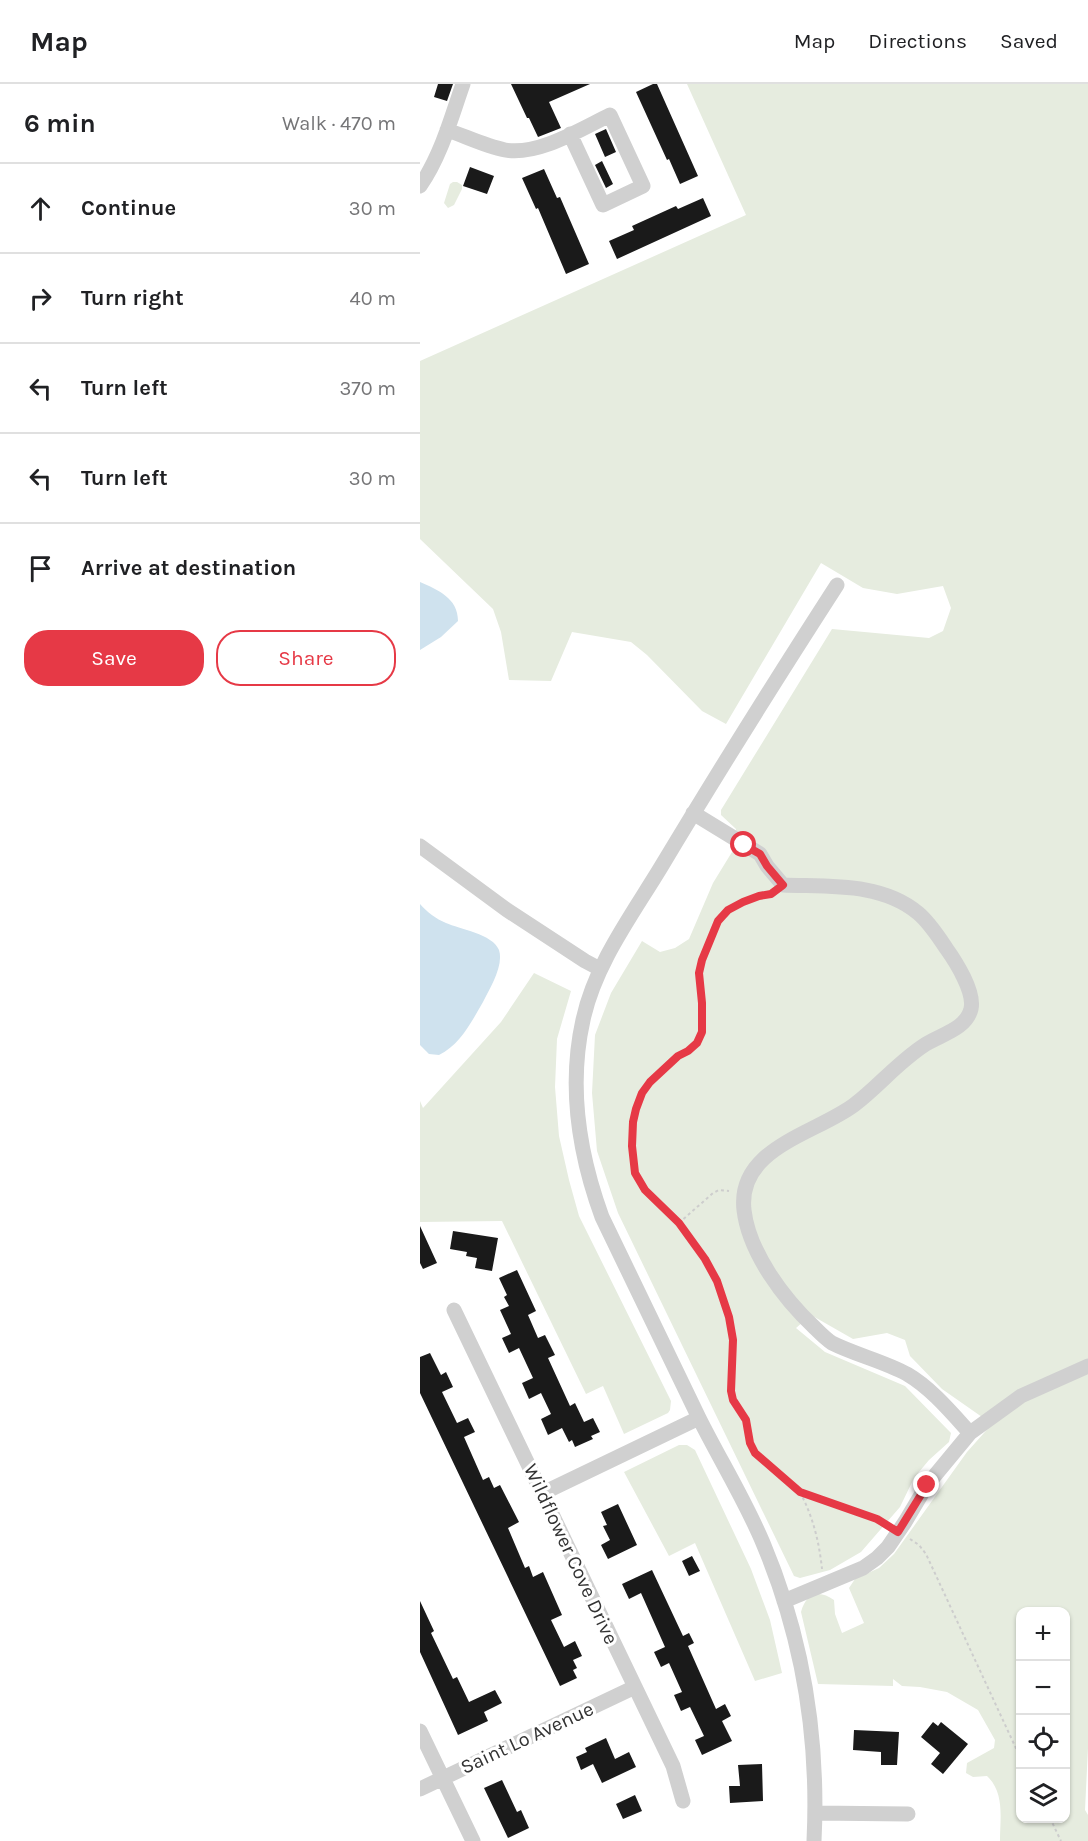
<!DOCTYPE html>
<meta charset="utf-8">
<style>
body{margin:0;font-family:Karla,sans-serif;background:#f6f6f6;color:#202124}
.controls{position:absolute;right:18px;bottom:18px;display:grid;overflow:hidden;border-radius:12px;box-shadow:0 2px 4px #0004}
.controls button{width:54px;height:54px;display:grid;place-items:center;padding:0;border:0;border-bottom:2px solid #e0e0e0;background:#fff;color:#202124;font:30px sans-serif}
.stop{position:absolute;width:18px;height:18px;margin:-14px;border:4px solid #e63946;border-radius:50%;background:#fff}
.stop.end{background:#e63946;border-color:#fff;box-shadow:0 2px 6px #0008}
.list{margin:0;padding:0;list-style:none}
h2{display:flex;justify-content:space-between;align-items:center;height:78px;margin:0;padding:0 24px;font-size:26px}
h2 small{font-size:20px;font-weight:400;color:#757577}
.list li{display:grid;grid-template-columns:39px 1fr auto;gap:18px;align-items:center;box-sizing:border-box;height:90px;padding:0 24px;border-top:2px solid #e0e0e0}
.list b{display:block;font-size:22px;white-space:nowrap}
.list em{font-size:20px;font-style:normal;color:#757577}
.actions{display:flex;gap:12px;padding:18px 24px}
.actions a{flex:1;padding:14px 0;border:2px solid #e63946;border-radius:24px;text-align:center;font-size:21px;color:#e63946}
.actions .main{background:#e63946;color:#fff}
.icon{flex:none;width:33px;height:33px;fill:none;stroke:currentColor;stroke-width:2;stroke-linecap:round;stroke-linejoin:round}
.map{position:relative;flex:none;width:668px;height:1757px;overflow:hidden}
header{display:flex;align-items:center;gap:36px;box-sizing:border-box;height:84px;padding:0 30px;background:#fff;border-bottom:2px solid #e0e0e0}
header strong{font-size:28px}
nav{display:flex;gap:33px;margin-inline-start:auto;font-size:21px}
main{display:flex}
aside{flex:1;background:#fff}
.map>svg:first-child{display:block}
.green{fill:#e6ecdf;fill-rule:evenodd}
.water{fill:#cfe2ee}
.building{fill:#1a1a1a}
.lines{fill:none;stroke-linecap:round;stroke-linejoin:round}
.path{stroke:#cdcdcd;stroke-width:2;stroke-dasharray:3 3;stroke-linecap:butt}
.minor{stroke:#d0d0d0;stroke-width:15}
.route{stroke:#e63946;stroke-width:8}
.labels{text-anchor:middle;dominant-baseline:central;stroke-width:6;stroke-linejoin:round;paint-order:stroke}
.street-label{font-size:20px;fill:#333;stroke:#fff}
</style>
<header>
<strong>Map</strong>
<nav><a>Map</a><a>Directions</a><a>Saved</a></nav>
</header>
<main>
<aside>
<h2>6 min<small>Walk · 470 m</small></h2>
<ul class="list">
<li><svg class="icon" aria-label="ahead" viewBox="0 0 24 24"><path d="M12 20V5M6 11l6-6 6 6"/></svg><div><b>Continue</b></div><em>30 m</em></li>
<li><svg class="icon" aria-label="right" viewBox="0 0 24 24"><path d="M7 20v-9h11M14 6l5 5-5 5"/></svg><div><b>Turn right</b></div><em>40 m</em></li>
<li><svg class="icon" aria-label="left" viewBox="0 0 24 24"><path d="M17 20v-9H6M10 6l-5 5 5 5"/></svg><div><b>Turn left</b></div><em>370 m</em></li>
<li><svg class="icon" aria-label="left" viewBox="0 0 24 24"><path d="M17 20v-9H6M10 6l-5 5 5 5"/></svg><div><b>Turn left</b></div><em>30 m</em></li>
<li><svg class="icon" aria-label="arrive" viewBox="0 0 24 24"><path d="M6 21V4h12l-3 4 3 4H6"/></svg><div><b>Arrive at destination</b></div></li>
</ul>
<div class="actions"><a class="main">Save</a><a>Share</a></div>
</aside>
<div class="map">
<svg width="668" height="1757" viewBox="0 0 668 1757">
<rect width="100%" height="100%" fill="#fff"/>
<path class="green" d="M267,0H668V1664L665,1726L668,1731V1757H580C580,1734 585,1709 567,1692L553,1693L546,1689L547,1679L574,1664L575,1656L558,1626L527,1608L500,1603L482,1602L473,1595V1602L398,1600L381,1528C386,1509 399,1505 414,1516L415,1530L422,1549L444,1539L429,1504L435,1495L459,1484L474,1470L547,1368L572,1340L522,1305L490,1272L485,1256L467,1249L433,1255L391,1231L376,1244L405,1268L485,1302L531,1349L529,1358L509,1376L494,1394L480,1423L441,1468L410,1486L380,1494L374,1492L198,1129L177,1067L172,1009L175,951L191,909L222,857L240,868L255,864L269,855L293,799L312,768L316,745L301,731V726L412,545L509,554L523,547L531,524L523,502L477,510L443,504L401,479L306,640L282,627L227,571L211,558L152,548L131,597L89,596L81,548L73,525L0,455V277L326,131ZM600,1528H646V1734H600Z
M33,98H37L42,101V105L34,121L28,124L24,119L30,100Z
M114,889L151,907L137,955L135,1003L139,1052L149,1096L159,1132L251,1317L250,1326L248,1329L204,1350L183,1302L166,1310L82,1137L0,1138V1017L3,1024L81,938Z
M259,1361H267L275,1366L331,1485L350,1536L362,1589L335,1597L275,1459L249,1472L204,1388Z"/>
<path class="water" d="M0,498C18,506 38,514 38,537L21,553L0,566Z
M0,820C7,828 16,835 26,839C39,845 73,850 79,866C84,882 70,904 63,918C52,937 40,961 19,971L9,970L0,961Z"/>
<path class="building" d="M18,0H33L27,17L14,13Z
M91,0H170L129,18L141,44L118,53L109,34H107Z
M233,0H237L278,92L260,100L249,75L247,76L216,8Z
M186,45L196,68L185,73L175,50Z
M182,77L193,100L186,104L175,81Z
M50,83L74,92L67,110L43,102Z
M124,85L137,114L140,113L169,180L146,190L118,124L116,125L102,94Z
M283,114L291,132L197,175L189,157L214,146L212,142L256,122L258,125Z
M0,1142L17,1179L3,1185L0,1179Z
M33,1147L78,1154L72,1187L55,1184L57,1174L46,1172L47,1168L30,1165Z
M97,1186L116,1227L108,1231L118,1254L125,1251L135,1271L128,1274L150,1322L155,1319L164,1338L173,1334L180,1348L171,1352L173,1355L155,1363L152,1356L149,1358L142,1344L128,1351L121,1335L131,1330L121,1309L109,1315L102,1299L113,1294L99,1264L89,1269L82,1254L91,1250L80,1226L89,1222L84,1213L87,1211L79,1194Z
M10,1269L21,1291L26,1288L33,1303L22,1308L37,1339L48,1334L55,1348L44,1353L63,1396L69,1393L74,1404L80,1401L99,1438L88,1444L105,1484L109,1482L113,1493L123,1488L142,1531L131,1536L144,1563L155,1557L162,1572L153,1576L157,1584L153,1586L157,1594L140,1602L0,1309V1273Z
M198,1420L217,1461L188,1475L181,1461L190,1456L183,1442L187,1441L181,1428Z
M272,1472L280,1487L269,1492L262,1477Z
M232,1486L263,1552L269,1549L274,1559L268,1562L296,1625L305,1620L311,1632L302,1637L312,1657L282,1671L275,1656L284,1652L270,1623L261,1627L254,1611L262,1608L249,1579L241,1583L234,1568L245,1563L221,1509L209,1515L202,1500Z
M0,1517L14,1547L11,1549L33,1595L37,1593L49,1618L75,1606L82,1619L64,1628L68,1637L38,1651L0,1568Z
M513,1638L518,1642L521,1638L548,1660L523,1690L511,1680L520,1669L501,1653Z
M434,1646L479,1648L477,1681H461V1668L433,1666Z
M186,1654L195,1675L209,1668L216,1683L182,1699L173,1680L161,1686L156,1673L167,1668L165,1664Z
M342,1680L343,1717L310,1719L309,1702H320L318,1681Z
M82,1696L97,1728L101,1726L109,1744L88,1754L64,1704Z
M215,1711L222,1727L203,1735L196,1720Z"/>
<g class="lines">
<path class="path" d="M353,809L339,812L323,818L308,827L298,837L282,876L279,889L283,944L277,959L268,967L258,972L230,998L222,1009L216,1025L213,1038L212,1062L215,1089L225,1106L259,1139L286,1175L297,1197L309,1233L313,1256L311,1307L313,1316L326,1336L331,1359L335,1369L343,1377L369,1397L380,1408L457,1435L467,1441
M259,1139L293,1109L299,1106L309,1107
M380,1408C393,1433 399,1457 402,1485
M490,1455L499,1461L506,1470L600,1673
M630,1734L641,1757"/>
<path class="minor" d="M27,46C45,52 65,62 85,66C118,72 161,45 190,31L223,102L183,121L150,50
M0,102C21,72 31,34 43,0
M273,729L340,770L347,782L363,801C408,803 461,798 498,829C509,838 518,852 526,864C536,878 555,908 551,925C546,945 522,950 506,960C479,977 459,1002 434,1021C395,1050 317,1064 324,1126C329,1169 364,1215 395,1244C400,1249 406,1255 412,1259C436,1271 463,1277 487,1290C511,1304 531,1328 550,1349L507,1401L485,1438L468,1463L457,1474L443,1484L364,1517
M0,762L87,826L165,877L180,885
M34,1226L253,1682L263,1717
M550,1349L601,1312L668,1282
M123,1409L279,1334
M0,1647L53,1757
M0,1705L215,1603
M395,1729L488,1730
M394,1757C399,1655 383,1554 343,1459C325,1416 300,1376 279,1334C246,1267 214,1200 182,1133C159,1070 148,1003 163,936C175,880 212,831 241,783C298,688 357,594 417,501"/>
</g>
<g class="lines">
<path class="route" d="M324,761L340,770L347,782L363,801L351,810L339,812L323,818L308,826L298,837L282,876L279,889L282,919V948L277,959L268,967L258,972L230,998L222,1009L216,1025L213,1038L212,1062L215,1089L225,1106L259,1139L285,1175L297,1197L309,1233L313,1256L311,1307L313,1316L326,1336L330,1359L335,1369L380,1408L457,1435L478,1448L507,1401"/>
</g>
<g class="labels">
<g class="street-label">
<text transform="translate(151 1470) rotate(65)">Wildflower Cove Drive</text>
<text transform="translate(107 1654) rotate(-25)">Saint Lo Avenue</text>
</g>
</g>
</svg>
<div class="controls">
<button>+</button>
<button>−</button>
<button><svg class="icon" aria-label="locate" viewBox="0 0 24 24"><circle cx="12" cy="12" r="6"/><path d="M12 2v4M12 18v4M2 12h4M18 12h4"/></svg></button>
<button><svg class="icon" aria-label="layers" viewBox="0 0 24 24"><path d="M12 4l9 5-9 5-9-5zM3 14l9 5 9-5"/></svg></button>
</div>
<div class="stop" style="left:324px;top:761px"></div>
<div class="stop end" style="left:507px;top:1401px"></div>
</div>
</main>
